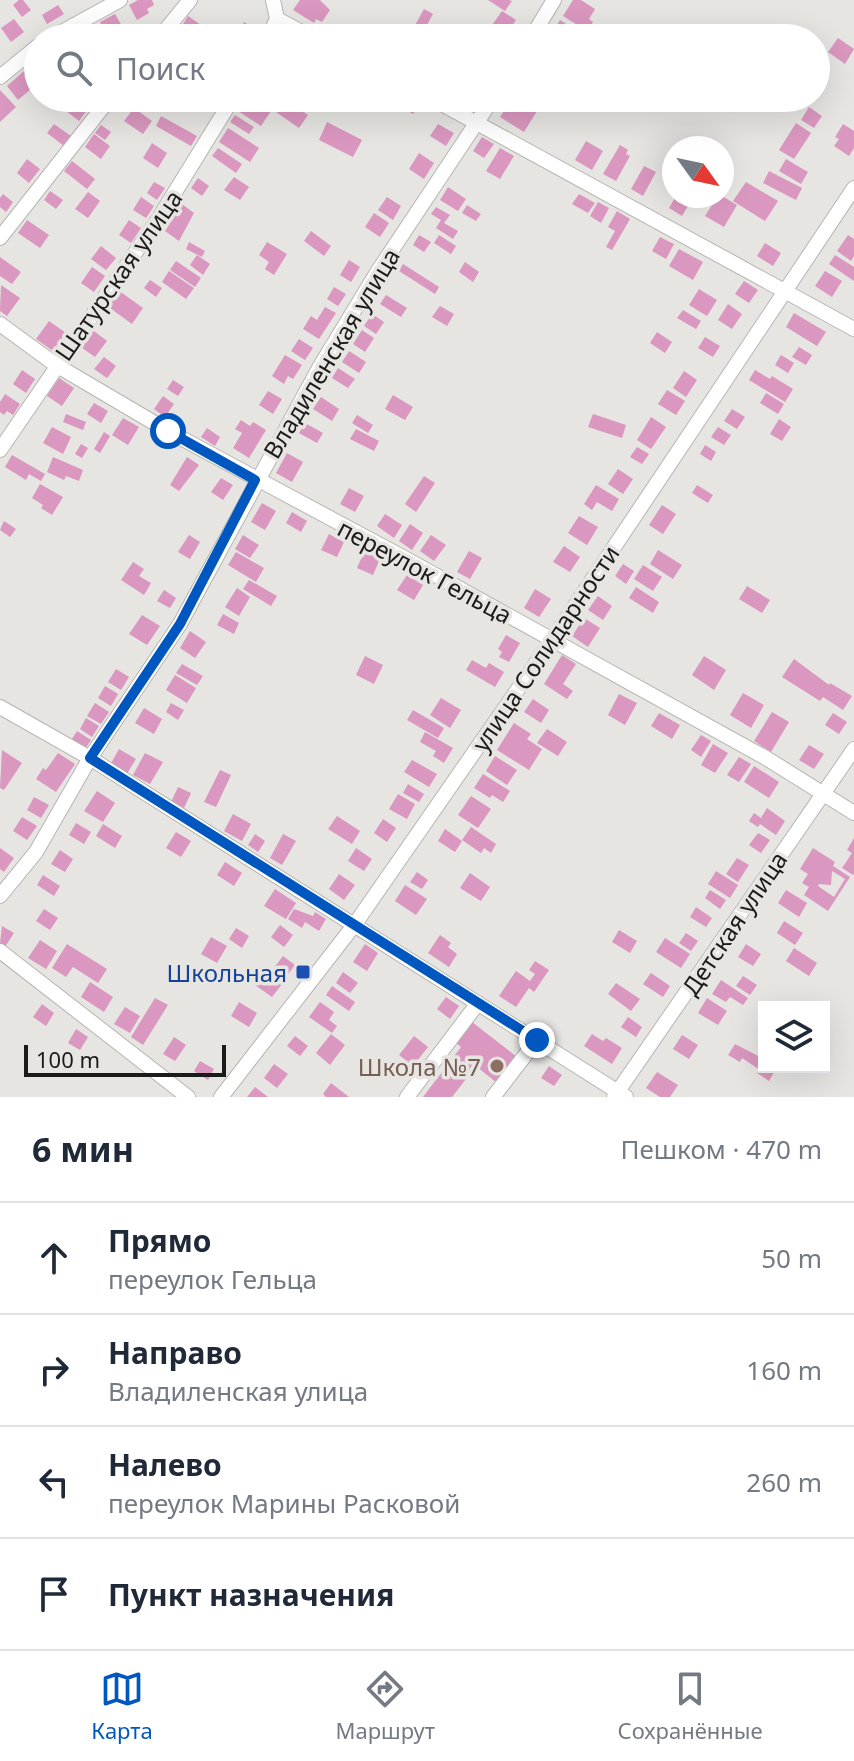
<!DOCTYPE html>
<html lang="ru">
<meta charset="utf-8">
<style>
body{margin:0;font-family:"Noto Sans",sans-serif;background:#f2f2f3;color:#1f2937}
.controls{position:absolute;right:24px;bottom:24px;display:grid;overflow:hidden;border-radius:0px;box-shadow:0 8px 32px #0002}
.controls button{width:72px;height:72px;display:grid;place-items:center;padding:0;border:0;border-bottom:2px solid #e0e1e3;background:#fff;color:#1f2937;font:40px sans-serif}
.compass{position:absolute;left:662px;top:136px;width:72px;height:72px;border-radius:50%;background:#fff;box-shadow:0 8px 32px #0002;rotate:123deg}
.scale{position:absolute;left:24px;bottom:20px;width:202px;box-sizing:border-box;padding-left:8px;border:4px solid #1b1b1a;border-top:0;font-size:22px;line-height:28px;white-space:nowrap;color:#1b1b1a;-webkit-text-stroke:6px #e6e5e2;paint-order:stroke}
.stop{position:absolute;width:24px;height:24px;margin:-18px;border:6px solid #0057c0;border-radius:50%;background:#fff}
.stop.end{background:#0057c0;border-color:#fff;box-shadow:0 2px 8px #0008}
.list{margin:0;padding:0;list-style:none}
h2{display:flex;justify-content:space-between;align-items:center;height:104px;margin:0;padding:0 32px;font-size:34px}
h2 small{font-size:26px;font-weight:400;color:#747a83}
.list li{display:grid;grid-template-columns:52px 1fr auto;gap:24px;align-items:center;box-sizing:border-box;height:112px;padding:0 32px;border-top:2px solid #e0e1e3}
.list b{display:block;font-size:30px;white-space:nowrap}
.list p{margin:0;font-size:26px;white-space:nowrap;color:#747a83}
.list em{font-size:26px;font-style:normal;color:#747a83}
.icon{flex:none;width:44px;height:44px;fill:none;stroke:currentColor;stroke-width:2;stroke-linecap:round;stroke-linejoin:round}
.map{position:relative;flex:none;width:854px;height:1097px;overflow:hidden}
.search{position:absolute;background:#fff;box-shadow:0 8px 32px #0002;left:24px;right:24px;top:24px;height:88px;display:flex;align-items:center;gap:20px;box-sizing:border-box;padding:0 28px;border-radius:44px;color:#747a83;font-size:30px}
.sheet{height:552px;background:#fff}
nav{display:flex;justify-content:space-around;align-items:center;box-sizing:border-box;height:112px;border-top:2px solid #e0e1e3;background:#fff;font-size:22px;color:#747a83}
nav a{display:grid;justify-items:center;gap:4px}
nav .on{color:#0057c0}
.map>svg:first-child{display:block}
.building{fill:#da97bf;fill-rule:evenodd}
.lines{fill:none;stroke-linecap:round;stroke-linejoin:round}
.minor-casing{stroke:#b6b5b2;stroke-width:16}
.minor{stroke:#fff;stroke-width:14}
.route{stroke:#0057c0;stroke-width:10}
.transit-dot{fill:#1a4fb4;stroke:#e6e5e2;stroke-width:3}
.education-dot{fill:#8d6e63;stroke:#e6e5e2;stroke-width:3}
.labels{text-anchor:middle;dominant-baseline:central;stroke-width:7;stroke-linejoin:round;paint-order:stroke}
.street-label{font-size:24px;fill:#1b1b1a;stroke:#e6e5e2}
.transit-label{font-size:24px;fill:#164399;stroke:#e6e5e2;text-anchor:end}
.education-label{font-size:24px;fill:#785e54;stroke:#e6e5e2;text-anchor:end}
</style>
<div class="map">
<svg width="854" height="1097" viewBox="0 0 854 1097">
<rect width="100%" height="100%" fill="#e6e5e2"/>
<path class="building" d="M19,0H23L31,10L22,17L13,5Z
M138,0H152L154,5L147,9L149,13L137,20L129,5Z
M300,0H320L330,10L322,22L316,19L314,23L293,10Z
M488,0H509L512,1L505,11Z
M573,0H581L595,9L589,19L593,22L587,31L563,16Z
M58,5L64,14L47,24L42,15Z
M424,9L433,14L423,32L414,27Z
M502,11L516,20L504,38L490,28Z
M115,14L126,33L116,38H110L100,22Z
M188,16L201,25L193,38L180,29Z
M14,19L24,32L11,42L1,28Z
M560,20L588,38H561L552,33Z
M244,22L258,31L254,38H235Z
M90,28L96,38H75Z
M838,38L854,49L845,64L828,52Z
M25,70L37,84L18,100L7,86Z
M0,90L16,107L0,122Z
M76,98L89,107L79,121L66,111Z
M139,98H159L152,108Z
M181,98H208L199,112L179,101Z
M246,98H252L271,111L261,126L238,111Z
M405,98H415L421,102L413,114L401,106Z
M568,98H585L591,101L584,112L566,101Z
M285,99L308,115L299,128L276,112Z
M509,103L525,112L529,106L537,111L524,132L500,117Z
M809,107L822,116L814,128L801,120Z
M134,108L152,121L143,134L124,121Z
M235,115L254,127L249,134L230,122Z
M161,116L197,136L191,146L156,126Z
M327,122L362,140L353,157L319,140Z
M796,123L811,133L794,159L779,150Z
M54,124L71,136L64,146L47,133Z
M438,124L454,133L446,146L430,136Z
M843,124L854,131V148L849,156L834,146L839,139L835,137Z
M101,125L111,132L105,140L95,133Z
M228,128L259,148L250,162L219,142Z
M94,134L110,146L101,159L85,147Z
M482,137L494,144L484,158L473,151Z
M586,141L603,151L592,170L575,160Z
M152,143L167,153L158,168L143,158Z
M620,145L628,150L626,154L630,156L616,181L603,174Z
M218,148L242,164L236,173L212,156Z
M500,148L514,156L500,179L486,171Z
M419,153L434,163L424,179L409,169Z
M27,159L40,169L29,183L17,173Z
M786,159L808,172L801,184L779,171Z
M72,161L95,179L87,189L64,171Z
M644,166L656,172L643,196L631,189Z
M769,171L802,188L796,200L763,183Z
M234,177L249,187L240,200L224,190Z
M198,178L209,186L202,196L191,188Z
M154,182L165,188L157,200L147,193Z
M746,182L778,201L765,221L733,201Z
M448,187L466,199L458,211L440,200Z
M50,191L63,200L56,209L44,200Z
M88,192L100,201L88,218L75,209Z
M3,194L13,202L6,212L0,207V198Z
M579,194L595,203L588,213L572,204Z
M676,196L691,201L682,216L669,208Z
M712,196H722L737,205L724,227L705,216L712,205L708,203Z
M141,197L154,206L146,218L133,210Z
M387,197L401,206L393,220L378,210Z
M598,202L609,208L601,223L590,216Z
M182,204L194,213L179,241L165,231Z
M467,205L481,214L476,221L462,213Z
M436,207L450,215L444,223L458,231L453,239L436,228L441,220L431,214Z
M617,211L630,219L612,250L606,247L615,231L608,227Z
M374,213L389,223L380,237L365,227Z
M27,220L49,235L40,248L18,233Z
M129,220L141,228L131,243L119,235Z
M311,231L331,246L324,256L304,241Z
M419,235L431,242L424,252L413,245Z
M439,235L456,246L451,254L434,243Z
M848,235L854,239V256L851,261L837,251Z
M660,237L674,244L666,259L652,251Z
M189,242L205,251L202,257L186,249Z
M267,242L287,254L274,275L265,269L269,262L259,255Z
M765,243L781,253L773,266L757,256Z
M101,246L116,258L106,270L91,259Z
M679,249L703,262L693,280L669,266Z
M197,255L210,264L203,275L190,265Z
M835,255L854,267V281L829,264Z
M0,257L21,272L12,284L0,276Z
M349,260L360,267L351,282L340,275Z
M176,261L201,278L195,287L170,270Z
M465,262L479,272L473,282L459,272Z
M403,264L439,287L435,294L399,271Z
M92,267L105,276L94,292L81,283Z
M169,271L194,288L186,299L162,282Z
M825,271L842,281L832,297L815,286Z
M150,280L162,288L156,297L144,288Z
M744,281L758,290L749,303L735,294Z
M1,285L20,298L7,316L0,311Z
M334,287L346,294L338,306L327,299Z
M699,289L717,300L707,316L689,305Z
M118,290L143,308L132,324L107,306Z
M386,295L407,308L401,317L380,304Z
M728,304L742,314L732,329L718,320Z
M440,306L454,314L447,326L432,317Z
M325,307L336,313L319,339L303,329L311,316L317,320Z
M683,310L701,321L696,329L677,318Z
M794,313L826,332L817,346L786,327Z
M372,314L384,322L376,334L364,326Z
M49,321L66,333L53,351L36,339Z
M90,328L107,341L95,357L78,345Z
M362,330L374,338L365,352L353,344Z
M657,332L672,342L665,353L650,343Z
M705,337L720,346L713,357L698,348Z
M299,339L313,348L305,360L291,351Z
M799,347L812,355L806,365L792,357Z
M349,351L366,362L359,373L342,362Z
M285,355L302,365L293,379L288,376L284,384L272,376Z
M781,355L794,363L788,373L775,365Z
M104,357L116,366L107,378L94,369Z
M338,368L355,379L348,388L332,378Z
M22,370L35,379L26,393L13,384Z
M755,370L770,379L772,376L793,389L785,402L749,380Z
M684,371L697,380L686,397L673,388Z
M59,378L74,388L62,406L47,396Z
M173,380L184,387L178,396L167,389Z
M667,390L685,401L676,415L658,404Z
M268,391L282,399L273,414L259,405Z
M766,393L784,404L778,414L760,403Z
M5,394L20,404L13,415L7,411L4,415L0,412V402Z
M393,395L413,407L405,420L385,409Z
M163,396L174,404L165,417L154,409Z
M321,397L339,409L332,421L313,409Z
M94,403L108,411L101,423L87,414Z
M732,409L745,417L737,429L724,421Z
M66,414L86,422L83,430L63,422Z
M593,414L626,425L622,438L588,427Z
M357,415L373,425L368,433L352,423Z
M651,417L666,427L651,449L637,440Z
M123,418L139,427L128,445L112,435Z
M779,419L791,427L782,441L770,434Z
M241,420L250,426L253,422L266,430L249,458L233,448L242,433L235,429Z
M305,423L323,433L317,443L299,433Z
M52,427L71,437L63,454L43,443Z
M718,427L731,435L724,445L711,437Z
M207,428L220,437L215,446L201,437Z
M356,429L379,441L374,451L350,439Z
M104,432L110,436L100,453L94,449Z
M81,444L88,448L82,458L75,454Z
M705,445L716,452L711,461L700,454Z
M637,447L649,454L642,464L630,457Z
M287,453L303,462L292,482L276,473Z
M12,455L45,474L41,481L29,474L26,480L5,467Z
M53,457L83,470L79,481L66,476L64,480L47,472Z
M187,457L199,465L179,491L170,485Z
M618,469L633,479L623,494L608,484Z
M424,476L435,483L416,512L405,504Z
M221,478L233,485L223,500L211,492Z
M40,484L63,497L52,515L41,508L43,505L32,498Z
M596,485L619,499L612,511L597,502L592,510L584,504Z
M697,485L713,495L708,503L692,493Z
M349,488L364,496L355,512L340,504Z
M262,503L276,511L265,530L251,522Z
M662,505L676,514L663,534L649,525Z
M292,512L307,521L301,532L286,523Z
M385,514L402,525L394,538L377,526Z
M579,516L598,527L587,545L568,533Z
M4,521L16,529L10,537L0,530Z
M410,524L423,533L412,550L399,541Z
M329,534L344,542L337,557L321,550Z
M189,535L200,542L190,559L178,552Z
M243,535L259,545L250,558L235,549Z
M431,535L446,545L434,561L420,551Z
M564,546L580,557L570,572L553,562Z
M658,550L682,565L673,579L650,564Z
M469,551L482,558L470,579L457,572Z
M236,552L264,568L256,582L228,565Z
M364,552L380,559L373,575L357,568Z
M133,562L144,569L139,576L151,583L144,595L121,580Z
M623,564L634,571L626,584L615,576Z
M643,565L662,577L653,591L634,579Z
M407,575L423,585L414,600L397,590Z
M249,580L277,596L271,606L243,589Z
M747,586L770,600L762,613L739,599Z
M636,587L659,602L653,613L629,598Z
M237,588L250,597L239,616L225,607Z
M535,589L551,599L539,617L524,608Z
M164,590L176,598L170,608L157,601Z
M598,596L612,606L603,620L588,610Z
M223,614L239,623L234,634L217,625Z
M142,615L160,626L147,645L129,634Z
M584,618L600,628L588,647L572,636Z
M190,631L206,642L195,658L180,648Z
M506,635L520,643L509,662L499,657L502,652L498,649Z
M562,655L576,664L563,684L573,691L567,699L544,684Z
M365,656L383,665L374,684L356,675Z
M704,656L726,670L714,690L692,675Z
M794,659L829,685L830,683L852,696L843,710L823,697L820,701L782,677Z
M472,660L486,668L489,663L504,672L495,687L466,670Z
M182,664L203,676L197,685L176,673Z
M116,669L129,677L121,690L108,682Z
M175,675L196,688L187,703L166,690Z
M105,686L118,694L111,706L98,698Z
M743,693L764,705L751,728L730,715Z
M619,694L637,703L625,725L608,715Z
M441,698L461,710L450,728L430,715Z
M533,699L549,710L541,723L524,712Z
M95,703L109,712L101,724L87,716Z
M171,703L184,710L178,720L166,712Z
M144,708L162,719L154,734L135,723Z
M413,710L444,728L438,738L407,720Z
M772,712L789,722L771,752L754,741Z
M659,713L680,725L672,739L651,726Z
M833,713L847,722L839,734L825,725Z
M86,718L99,726L92,737L80,729Z
M514,723L531,734L527,739L542,749L529,770L497,750Z
M547,729L567,742L558,756L537,743Z
M77,731L91,740L82,754L68,745Z
M425,732L453,748L444,763L433,756L436,751L420,742Z
M701,735L711,741L701,757L691,750Z
M713,744L728,753L715,773L701,765Z
M809,745L824,754L814,769L799,760Z
M119,749L136,759L125,777L109,767Z
M2,750L22,763L4,790L0,788Z
M58,753L75,764L56,792L36,779L43,768L46,770Z
M145,753L163,762L150,784L133,775Z
M495,756L517,770L507,785L486,771Z
M739,757L751,764L739,782L727,775Z
M412,760L437,774L429,787L404,772Z
M754,766L779,782L769,798L744,782Z
M220,770L231,775L216,807L204,802Z
M483,774L510,791L503,802L492,795L490,798L474,788Z
M408,784L424,794L419,802L403,793Z
M178,787L191,793L184,808L171,802Z
M97,791L115,803L103,822L84,811Z
M398,794L415,804L407,819L389,809Z
M471,796L491,809L478,828L458,815Z
M34,797L49,805L41,818L27,810Z
M767,808L785,821L776,835L760,824L758,827L749,821L754,813L761,818Z
M233,814L251,824L242,841L224,831Z
M337,816L360,831L352,844L328,829Z
M22,817L37,826L27,840L13,831Z
M383,819L396,828L387,842L374,833Z
M76,823L91,832L84,844L69,835Z
M103,824L122,836L115,848L96,836Z
M471,827L496,844L491,853L484,848L481,853L462,840Z
M445,829L462,841L455,852L438,841Z
M176,832L191,841L181,857L166,848Z
M758,833L770,840L761,853L749,845Z
M255,834L265,841L258,852L248,845Z
M283,834L296,841L282,865L270,858Z
M854,838V873L853,875L842,868L852,853L847,850Z
M0,848L14,858L4,872L0,869Z
M356,848L372,859L364,871L348,861Z
M813,848L835,862L833,866L850,877L828,911L804,895L809,887L802,883L808,874L800,869ZM832,871L845,879L834,897L818,886L819,884L831,885Z
M60,850L73,859L65,872L51,864Z
M737,858L749,865L738,882L726,874Z
M225,862L242,873L234,886L217,875Z
M716,871L738,885L730,898L708,884Z
M417,872L428,880L422,889L410,882Z
M470,873L490,887L481,901L460,888Z
M339,874L355,885L344,900L329,889Z
M43,875L60,886L54,896L37,885Z
M405,885L427,899L416,915L395,901Z
M275,889L296,903L286,919L264,906Z
M710,890L726,900L720,909L705,898Z
M786,890L807,903L799,917L778,903Z
M696,907L712,918L706,927L690,917Z
M44,909L58,918L50,930L36,921Z
M294,909L313,916L315,912L326,919L319,931L305,922L302,928L288,919Z
M784,921L803,933L795,945L777,933Z
M280,925L293,935L284,947L271,937Z
M2,926L14,933L5,947L0,943Z
M236,928L249,936L242,948L229,939Z
M619,930L637,941L630,953L612,942Z
M686,933L698,941L691,951L679,943Z
M440,935L451,943L448,947L457,954L449,967L428,953Z
M211,937L227,946L217,963L201,954Z
M665,938L690,954L681,968L656,952Z
M40,940L57,951L46,969L28,958Z
M67,944L107,969L98,983L73,967L66,977L52,968Z
M365,944L378,953L367,971L353,962Z
M746,944L761,954L753,966L738,957Z
M794,948L817,963L809,976L786,961Z
M283,956L295,965L286,977L274,968Z
M535,961L549,970L534,992L529,988L516,1007L499,996L516,971L530,981L535,974L529,970Z
M269,967L286,979L272,997L255,985Z
M343,972L358,983L350,993L336,983Z
M651,973L670,986L663,997L643,984Z
M743,976L757,985L750,995L736,986Z
M721,980L748,998L743,1005L730,997L726,1002L712,994Z
M90,982L113,997L104,1012L81,997Z
M616,983L640,999L631,1011L608,994Z
M332,986L355,1002L349,1011L326,995Z
M446,997L459,1006L450,1019L437,1009Z
M155,998L168,1005L143,1045L131,1037Z
M707,998L727,1011L718,1025L698,1013Z
M239,1002L257,1013L249,1027L231,1016Z
M320,1002L334,1012L329,1020L337,1026L332,1033L309,1017Z
M42,1004L54,1013L46,1026L33,1017Z
M125,1007L140,1016L130,1033L114,1024Z
M628,1017L642,1027L636,1037L621,1027Z
M472,1022L517,1057L497,1083L476,1066L452,1097H423L461,1047L456,1043Z
M76,1029L88,1037L80,1050L68,1043Z
M331,1034L345,1045L330,1065L316,1053Z
M592,1034L603,1041L606,1038L622,1048L612,1064L584,1046Z
M682,1035L698,1045L689,1059L673,1049Z
M295,1036L308,1046L300,1056L287,1046Z
M414,1036L428,1047L413,1066L399,1055Z
M174,1037L186,1045L175,1061L163,1054Z
M735,1044L764,1059V1067H777L769,1081L757,1073L760,1070L742,1058L740,1062L728,1055Z
M200,1061L214,1069L208,1080L194,1071Z
M274,1064L288,1074L277,1088L264,1078Z
M549,1066L562,1075L554,1086L541,1078Z
M657,1072L678,1085L670,1097H660L646,1088Z
M331,1083L349,1097H326L323,1094Z
M255,1087L268,1097H247Z"/>
<g class="lines">
<g class="minor-casing">
<path id="minor" d="M273,0L277,19L313,38
M51,38L120,0
M159,38L190,0
M268,38L277,19
M531,38L554,0
M0,77L38,46
M431,98L854,329
M0,238L110,98
M0,324L56,365L168,431L408,560L766,758L854,813
M0,450L159,218L233,98
M0,707L90,758L626,1097
M0,896L36,852L90,758L180,624L319,368L378,271L493,98
M0,951L188,1097
M221,1097L355,924L552,640L854,188
M407,1097L478,1003
M493,1097L537,1040
M614,1097L854,749"/>
</g>
<use href="#minor" class="minor"/>
</g>
<g class="lines">
<path class="route" d="M168,431L255,480L180,624L90,758L537,1040"/>
</g>
<rect class="transit-dot" x="295" y="964" width="16" height="16" rx="4"/>
<circle class="education-dot" cx="497" cy="1066" r="8"/>
<g class="labels">
<g class="street-label">
<text transform="translate(118 275) rotate(-55)">Шатурская улица</text>
<text transform="translate(331 353) rotate(-59)">Владиленская улица</text>
<text transform="translate(425 571) rotate(28)">переулок Гельца</text>
<text transform="translate(545 648) rotate(-56)">улица Солидарности</text>
<text transform="translate(734 923) rotate(-56)">Детская улица</text>
</g>
<g class="transit-label">
<text x="287" y="972">Школьная</text>
</g>
<g class="education-label">
<text x="481" y="1066">Школа №7</text>
</g>
</g>
</svg>
<div class="controls">
<button><svg class="icon" aria-label="layers" viewBox="0 0 24 24"><path d="M12 4l9 5-9 5-9-5zM3 14l9 5 9-5"/></svg></button>
</div>
<svg class="compass" viewBox="-18 -18 36 36"><path d="M0-13l5 13h-10z" fill="#e53935"/><path d="M0 13l5-13h-10z" fill="#747a83"/></svg>
<div class="scale">100 m</div>
<div class="stop" style="left:168px;top:431px"></div>
<div class="stop end" style="left:537px;top:1040px"></div>
<div class="search"><svg class="icon" aria-label="search" viewBox="0 0 24 24"><circle cx="10" cy="10" r="6"/><path d="M15 15l6 6"/></svg>Поиск</div>
</div>
<section class="sheet">
<h2>6 мин<small>Пешком · 470 m</small></h2>
<ul class="list">
<li><svg class="icon" aria-label="ahead" viewBox="0 0 24 24"><path d="M12 20V5M6 11l6-6 6 6"/></svg><div><b>Прямо</b><p>переулок Гельца</p></div><em>50 m</em></li>
<li><svg class="icon" aria-label="right" viewBox="0 0 24 24"><path d="M7 20v-9h11M14 6l5 5-5 5"/></svg><div><b>Направо</b><p>Владиленская улица</p></div><em>160 m</em></li>
<li><svg class="icon" aria-label="left" viewBox="0 0 24 24"><path d="M17 20v-9H6M10 6l-5 5 5 5"/></svg><div><b>Налево</b><p>переулок Марины Расковой</p></div><em>260 m</em></li>
<li><svg class="icon" aria-label="arrive" viewBox="0 0 24 24"><path d="M6 21V4h12l-3 4 3 4H6"/></svg><div><b>Пункт назначения</b></div></li>
</ul>
</section>
<nav>
<a class="on"><svg class="icon" aria-label="map" viewBox="0 0 24 24"><path d="M3 6l6-2 6 2 6-2v14l-6 2-6-2-6 2zM9 4v14M15 6v14"/></svg>Карта</a>
<a><svg class="icon" aria-label="directions" viewBox="0 0 24 24"><path d="M12 3l9 9-9 9-9-9zM9 14v-3h6M13 9l2 2-2 2"/></svg>Маршрут</a>
<a><svg class="icon" aria-label="saved" viewBox="0 0 24 24"><path d="M7 4h10v16l-5-4-5 4z"/></svg>Сохранённые</a>
</nav>
